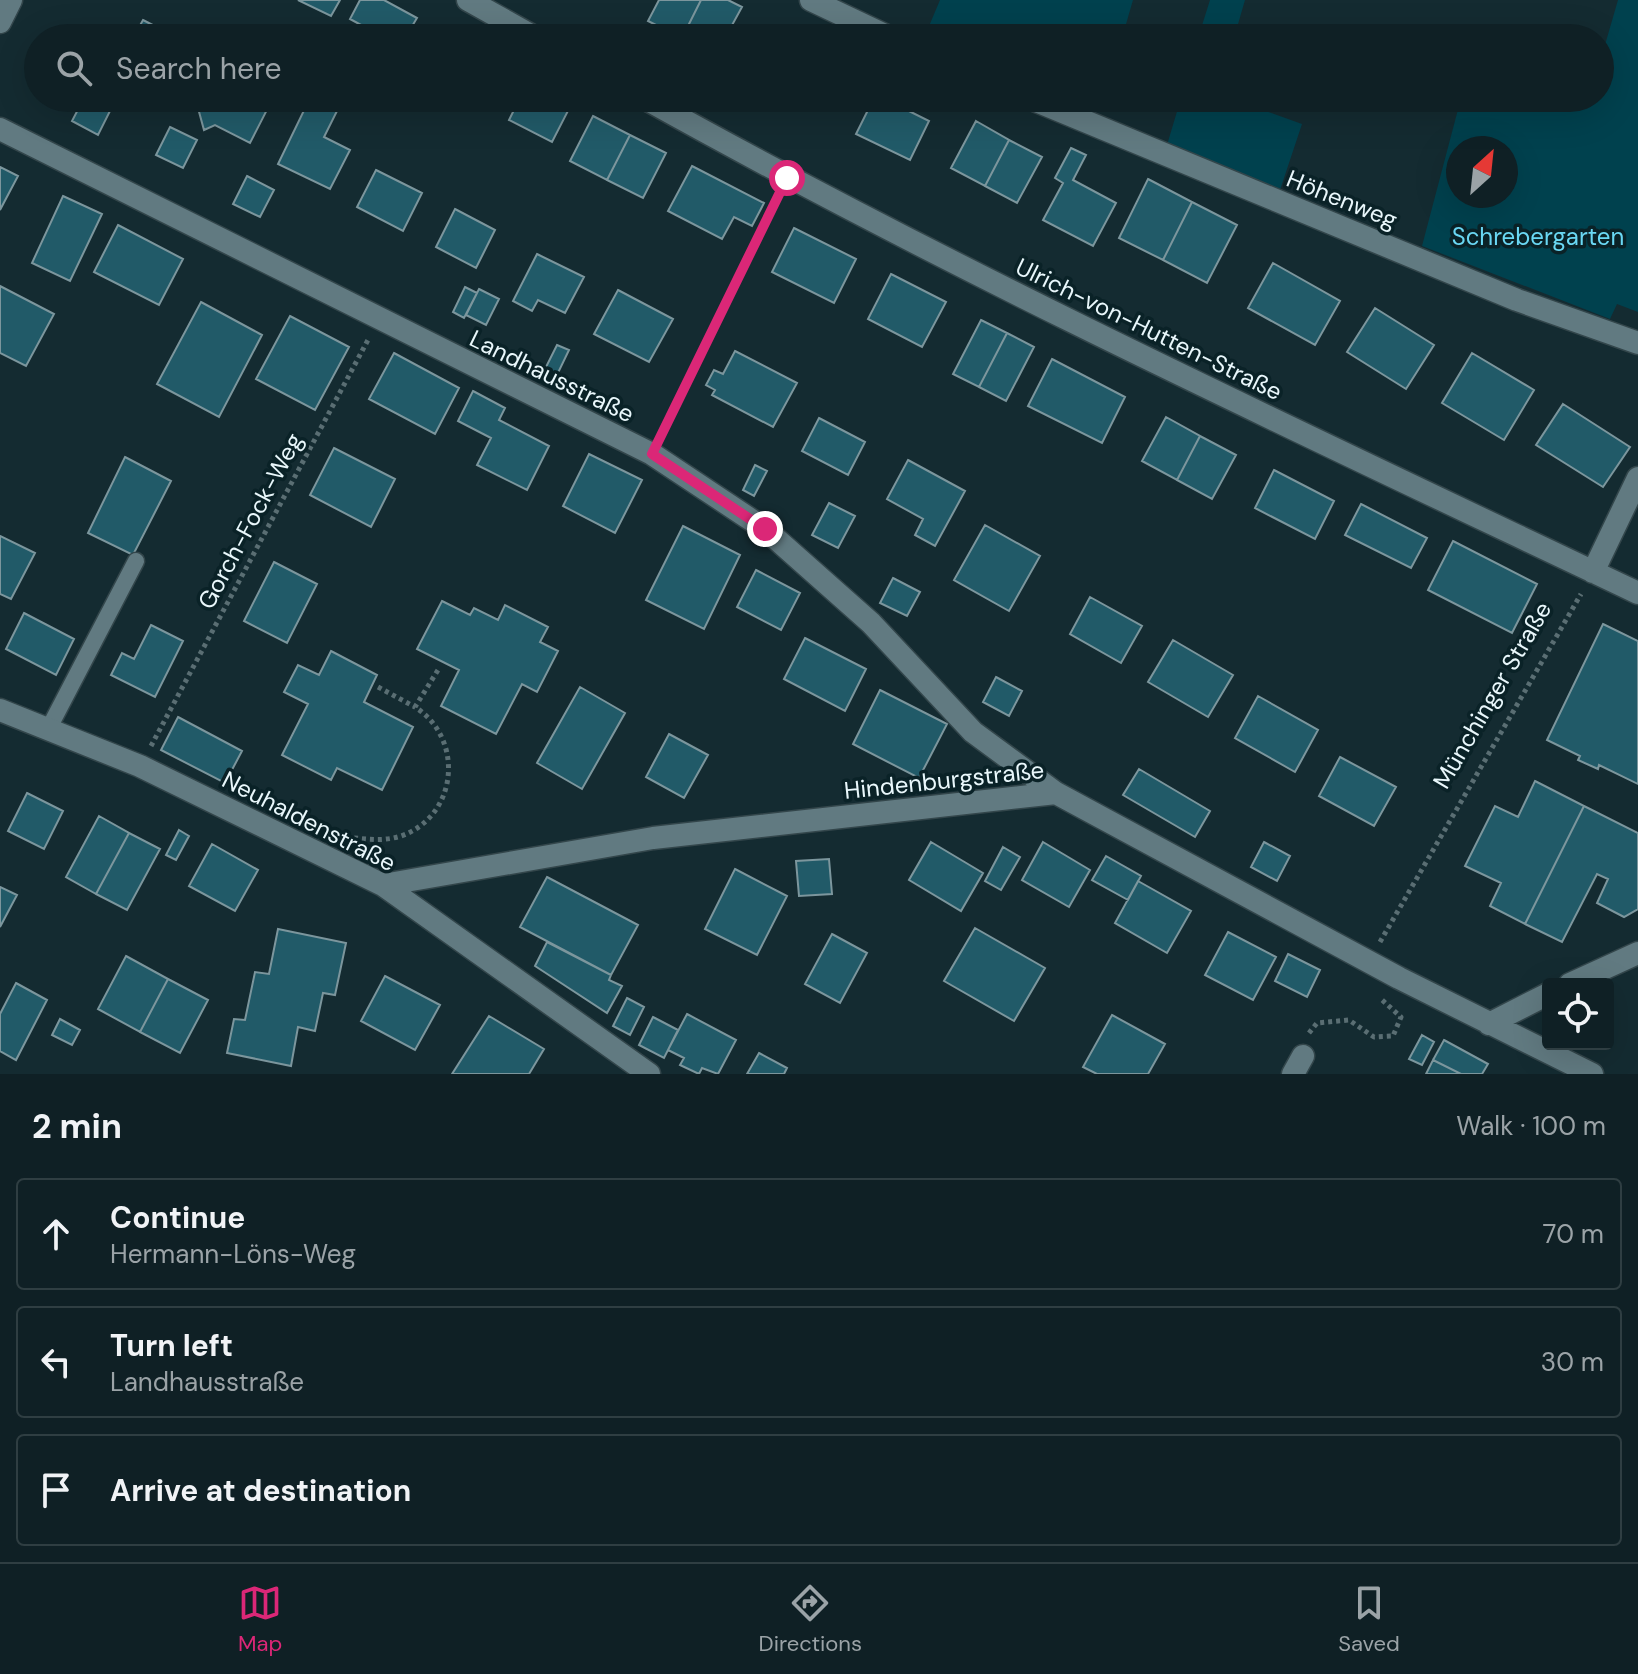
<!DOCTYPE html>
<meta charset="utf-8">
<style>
body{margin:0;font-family:"DM Sans",sans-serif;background:#18282d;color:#f1f3f6}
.controls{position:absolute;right:24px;bottom:24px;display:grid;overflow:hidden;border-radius:8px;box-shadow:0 8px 32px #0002}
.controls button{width:72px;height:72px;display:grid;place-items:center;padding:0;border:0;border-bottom:2px solid #2f3e42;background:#0f2025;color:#f1f3f6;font:40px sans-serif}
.compass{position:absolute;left:1446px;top:136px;width:72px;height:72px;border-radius:50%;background:#0f2025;box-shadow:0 8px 32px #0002;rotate:27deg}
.stop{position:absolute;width:24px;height:24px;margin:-18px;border:6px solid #db2777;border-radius:50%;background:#fff}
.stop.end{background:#db2777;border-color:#fff;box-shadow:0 2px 8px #0008}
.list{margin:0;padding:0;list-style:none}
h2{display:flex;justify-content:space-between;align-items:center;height:104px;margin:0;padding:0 32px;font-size:34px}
h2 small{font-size:26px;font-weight:400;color:#9ba3a7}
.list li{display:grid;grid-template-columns:52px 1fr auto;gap:24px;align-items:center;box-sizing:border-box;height:112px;margin:0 16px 16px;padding:0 16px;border:2px solid #2f3e42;border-radius:8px}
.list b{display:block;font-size:30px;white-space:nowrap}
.list p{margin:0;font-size:26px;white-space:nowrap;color:#9ba3a7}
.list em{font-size:26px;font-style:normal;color:#9ba3a7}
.icon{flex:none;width:44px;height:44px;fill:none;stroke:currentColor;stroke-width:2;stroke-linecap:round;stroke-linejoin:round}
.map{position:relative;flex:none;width:1638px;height:1074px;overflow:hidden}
.search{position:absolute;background:#0f2025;box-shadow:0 8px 32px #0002;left:24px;right:24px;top:24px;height:88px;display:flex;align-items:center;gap:20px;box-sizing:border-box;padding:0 28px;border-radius:44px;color:#9ba3a7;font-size:30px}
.sheet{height:488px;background:#0f2025}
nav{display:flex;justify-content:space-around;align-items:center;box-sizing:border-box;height:112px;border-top:2px solid #2f3e42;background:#0f2025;font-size:22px;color:#9ba3a7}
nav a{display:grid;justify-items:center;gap:4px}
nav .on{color:#db2777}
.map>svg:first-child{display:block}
.green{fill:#00414e;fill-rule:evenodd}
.building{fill:#215a68;stroke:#7c969d;stroke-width:2}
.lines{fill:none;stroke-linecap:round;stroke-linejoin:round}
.service-casing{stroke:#33464b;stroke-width:19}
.minor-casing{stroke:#33464b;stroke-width:25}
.path{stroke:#5a6e73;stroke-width:5;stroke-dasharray:4 4;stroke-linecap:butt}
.service{stroke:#617a81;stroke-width:16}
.minor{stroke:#617a81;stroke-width:22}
.route{stroke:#db2777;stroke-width:10}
.labels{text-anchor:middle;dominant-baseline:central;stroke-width:7;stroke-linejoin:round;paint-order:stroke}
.street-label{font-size:24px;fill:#e9f7fb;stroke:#0a2227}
.park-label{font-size:24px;fill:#6ad8f4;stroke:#0a2227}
</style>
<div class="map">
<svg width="1638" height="1074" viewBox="0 0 1638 1074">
<rect width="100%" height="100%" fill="#142b31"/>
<path class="green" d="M940,0H1133L1122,38H924Z
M1210,0H1245L1234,38H1198Z
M1618,0H1638V312L1617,304L1610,319L1422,246L1461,98H1600V62ZM1458,148H1506V196H1458Z
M1181,98H1229L1302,124L1280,190L1167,145Z"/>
<path class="building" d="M298,0H340L331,16Z
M360,0H384L417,18L405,38H385L350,19Z
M659,0H701L682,38L648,21Z
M701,0H728L742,7L725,38H682Z
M143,20L178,38H133Z
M84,98H95L112,107L98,135L72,121Z
M203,98H273L250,143L215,125L204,130L198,108Z
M310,98H321L339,107L324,137L350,150L330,189L278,164Z
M520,98H558L571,105L552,142L509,120Z
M874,98H883L929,121L910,160L856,134Z
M593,116L630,135L607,180L570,161Z
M976,121L1009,140L985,186L951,168Z
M170,127L197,140L183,168L156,155Z
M630,135L666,153L643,198L607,180Z
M1009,140L1042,157L1017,203L985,186Z
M1071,148L1086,155L1073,180L1116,203L1093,246L1043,220L1063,183L1055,178Z
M692,166L764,203L752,226L734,217L722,239L668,211Z
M0,167L18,176L0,210Z
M376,170L422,193L403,231L357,207Z
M247,176L274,190L260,217L233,204Z
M1148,179L1192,202L1163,260L1119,238Z
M63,196L102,214L70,281L32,263Z
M1192,202L1237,225L1207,283L1163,260Z
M455,209L495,230L476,268L436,247Z
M118,225L183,259L159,305L94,272Z
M794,228L856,259L834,303L772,272Z
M537,254L584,277L565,313L538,300L532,311L513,301Z
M1273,263L1340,301L1315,345L1248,308Z
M891,274L946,302L922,347L868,319Z
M0,286L54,314L26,366L0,353Z
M465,287L477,293L464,318L453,312Z
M479,289L499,299L486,325L466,315Z
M618,290L673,319L649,362L594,334Z
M201,302L262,335L219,417L157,384Z
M1375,308L1434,345L1406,389L1347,352Z
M290,316L349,347L315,410L256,379Z
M981,320L1007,333L979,387L953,374Z
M1007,333L1034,347L1006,401L979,387Z
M557,345L569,350L557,375L545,369Z
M735,351L797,383L773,427L712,395L715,390L706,385L714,370L723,374Z
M394,353L459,388L435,434L369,399Z
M1472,353L1534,390L1504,440L1442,403Z
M1052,359L1125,397L1102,443L1028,406Z
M473,391L505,408L499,420L549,446L527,490L477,465L491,438L458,421Z
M1563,404L1630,447L1603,487L1536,445Z
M1166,417L1200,436L1177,480L1142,461Z
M819,418L865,442L848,475L802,451Z
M1200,436L1236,455L1212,499L1177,480Z
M334,448L395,479L371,527L310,495Z
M589,454L642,480L615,533L563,506Z
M125,457L171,481L133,555L88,533Z
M908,460L965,491L935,546L915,535L923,519L887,499Z
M755,465L767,471L754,496L743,490Z
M1274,470L1334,501L1315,539L1255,508Z
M829,503L855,516L838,548L812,535Z
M1361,504L1427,538L1411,568L1345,535Z
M985,525L1040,556L1009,611L954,580Z
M683,526L740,555L704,629L646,600Z
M0,536L35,553L11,599L0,594Z
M1453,541L1537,584L1512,633L1428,590Z
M274,562L317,584L287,643L244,621Z
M756,570L800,593L781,630L737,607Z
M893,578L920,592L907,616L880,603Z
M1090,597L1142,626L1121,663L1070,634Z
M442,601L470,615L474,608L498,620L505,605L548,627L540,642L558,651L537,692L522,684L496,734L441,706L459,670L417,649Z
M24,613L74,639L56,675L6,649Z
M1603,624L1638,641V784L1599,765L1598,769L1578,760L1580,756L1547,740Z
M151,625L183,641L155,697L111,675L122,653L134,659Z
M805,638L866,669L845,711L784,679Z
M1173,640L1233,675L1208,717L1148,682Z
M331,651L377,675L364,702L413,727L382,790L337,768L331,780L282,755L308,704L284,692L298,665L319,675Z
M996,677L1022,691L1009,716L983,702Z
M580,687L625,713L582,789L537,763Z
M880,690L947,724L919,778L853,744Z
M1258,696L1318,730L1295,772L1235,738Z
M178,717L242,751L225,783L161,750Z
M669,734L708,755L684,798L646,777Z
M1340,757L1396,787L1374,826L1319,796Z
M1139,769L1210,811L1195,837L1123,795Z
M1535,781L1584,806L1525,924L1490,906L1501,883L1465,866L1495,806L1518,817Z
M27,793L63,811L44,849L8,831Z
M1584,806L1638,833V909L1624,917L1597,903L1608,879L1597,874L1562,942L1525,924Z
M99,816L129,833L96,894L66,877Z
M179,830L189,836L176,860L166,855Z
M129,833L160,849L127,910L96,894Z
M931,842L983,873L961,911L909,880Z
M1043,842L1090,870L1069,907L1022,880Z
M1264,842L1290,856L1277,881L1251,867Z
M212,844L258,870L235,911L189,886Z
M1003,847L1020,857L1001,890L985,881Z
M1106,856L1141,876L1128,900L1092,880Z
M829,859L832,894L799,896L796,861Z
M735,869L787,896L757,955L705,929Z
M547,877L638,925L611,975L520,927Z
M1138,881L1191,911L1167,953L1115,923Z
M0,887L17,895L0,927Z
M975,928L1045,968L1014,1021L944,981Z
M278,929L346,943L335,995L323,993L315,1031L298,1027L291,1066L227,1053L234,1019L245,1020L255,972L269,974Z
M1228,932L1276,957L1253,1000L1205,975Z
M832,934L867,953L840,1003L805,984Z
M547,942L611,975L609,980L622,986L607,1013L535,966Z
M1288,954L1320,970L1307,997L1275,981Z
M126,956L168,979L140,1032L98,1009Z
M385,976L440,1005L415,1050L361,1021Z
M168,979L208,1000L180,1053L140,1032Z
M16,983L47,1000L16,1060L0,1051V1014Z
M627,998L644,1007L630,1035L613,1026Z
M687,1014L736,1040L718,1074L702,1068L699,1074L680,1065L684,1058L668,1050Z
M1112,1015L1165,1044L1148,1074H1097L1083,1067Z
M489,1016L544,1049L529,1074H452Z
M653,1017L678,1030L664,1058L639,1045Z
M60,1019L80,1030L72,1045L52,1035Z
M1422,1035L1434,1042L1422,1065L1409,1059Z
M1444,1040L1488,1064L1482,1074H1461L1433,1060Z
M759,1053L787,1068L784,1074H747Z
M1433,1060L1461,1074H1426Z"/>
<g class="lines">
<g class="service-casing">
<path id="service" d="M49,728L136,561"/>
</g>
<g class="minor-casing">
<path id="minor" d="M468,0L536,38
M811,0L891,38
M0,22L11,0
M644,98C967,278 1304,434 1638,593
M1029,98L1517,300L1638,343
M0,129L652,454L765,529L871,623L973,732L1056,793L1399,978L1592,1074
M1593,572L1638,478
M0,710L140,766L383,885L649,1074
M383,885L653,838L1056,793
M1570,984L1638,953
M1489,1024L1548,994
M1293,1074L1303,1056"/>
</g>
<path class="path" d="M662,432L778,197
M378,687L415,707
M151,746L369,338
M346,837C365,839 382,842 401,836C458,816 465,739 415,707L438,670
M1380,942L1581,594
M1309,1033L1317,1023L1349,1020L1374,1037L1393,1036L1401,1017L1381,999"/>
<use href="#service" class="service"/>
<use href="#minor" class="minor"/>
</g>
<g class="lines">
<path class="route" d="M765,529L652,454L787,178"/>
</g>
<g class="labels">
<g class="street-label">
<text transform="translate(1342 199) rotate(22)">Höhenweg</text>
<text transform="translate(1149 329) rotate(26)">Ulrich-von-Hutten-Straße</text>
<text transform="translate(552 376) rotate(26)">Landhausstraße</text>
<text transform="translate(250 521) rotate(-62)">Gorch-Fock-Weg</text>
<text transform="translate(1492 695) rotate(-60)">Münchinger Straße</text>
<text transform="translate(944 780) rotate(-6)">Hindenburgstraße</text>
<text transform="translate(309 821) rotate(27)">Neuhaldenstraße</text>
</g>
<g class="park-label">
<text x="1538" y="236">Schrebergarten</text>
</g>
</g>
</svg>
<div class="controls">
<button><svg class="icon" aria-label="locate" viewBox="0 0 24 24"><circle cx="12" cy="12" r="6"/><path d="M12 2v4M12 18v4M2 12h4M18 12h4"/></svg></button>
</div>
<svg class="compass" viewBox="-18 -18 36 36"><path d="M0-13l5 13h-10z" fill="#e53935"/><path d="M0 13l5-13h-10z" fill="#9ba3a7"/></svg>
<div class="stop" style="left:787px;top:178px"></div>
<div class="stop end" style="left:765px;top:529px"></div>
<div class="search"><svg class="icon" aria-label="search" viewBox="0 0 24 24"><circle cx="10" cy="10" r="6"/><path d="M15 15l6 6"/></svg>Search here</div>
</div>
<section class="sheet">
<h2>2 min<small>Walk · 100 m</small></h2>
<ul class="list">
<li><svg class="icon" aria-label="ahead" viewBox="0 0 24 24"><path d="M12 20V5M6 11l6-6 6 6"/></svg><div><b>Continue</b><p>Hermann-Löns-Weg</p></div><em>70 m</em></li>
<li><svg class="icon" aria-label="left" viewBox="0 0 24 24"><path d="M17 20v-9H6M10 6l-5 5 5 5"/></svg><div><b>Turn left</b><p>Landhausstraße</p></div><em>30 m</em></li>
<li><svg class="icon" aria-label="arrive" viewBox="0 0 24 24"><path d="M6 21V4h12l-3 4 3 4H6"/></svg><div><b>Arrive at destination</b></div></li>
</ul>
</section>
<nav>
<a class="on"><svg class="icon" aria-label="map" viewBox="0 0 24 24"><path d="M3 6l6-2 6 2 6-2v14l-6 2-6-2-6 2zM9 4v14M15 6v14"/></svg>Map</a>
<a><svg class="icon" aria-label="directions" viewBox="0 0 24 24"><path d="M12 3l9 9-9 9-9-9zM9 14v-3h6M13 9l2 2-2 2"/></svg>Directions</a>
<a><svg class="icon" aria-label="saved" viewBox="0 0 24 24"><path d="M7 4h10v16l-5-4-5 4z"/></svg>Saved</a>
</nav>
